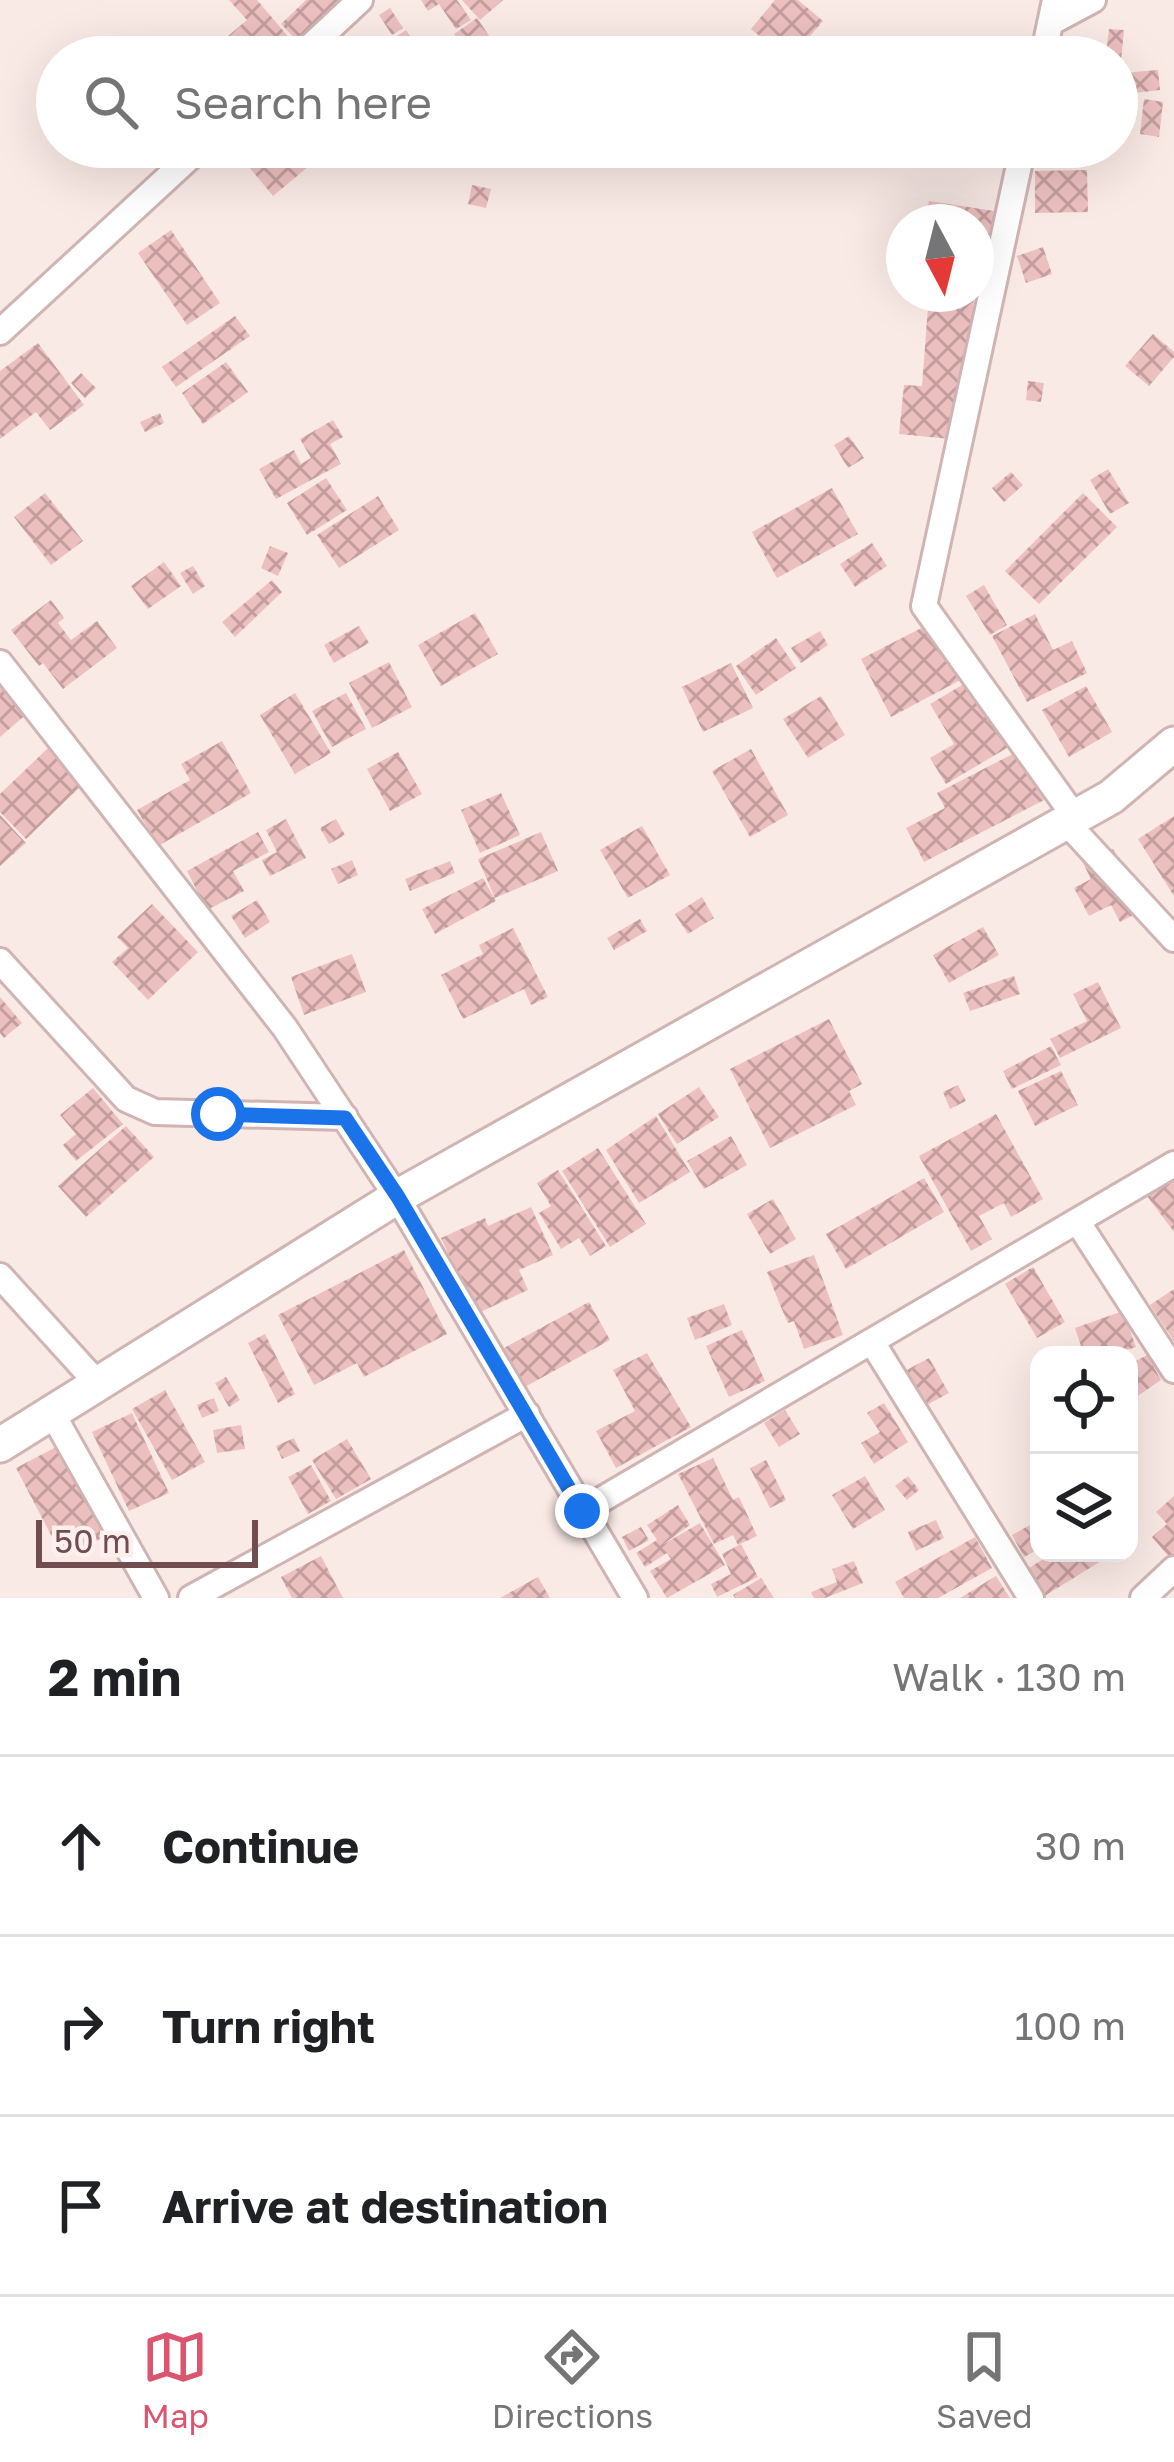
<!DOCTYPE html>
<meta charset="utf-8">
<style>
body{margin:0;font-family:"Golos Text",sans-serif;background:#f6f6f6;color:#202124}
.controls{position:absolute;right:36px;bottom:36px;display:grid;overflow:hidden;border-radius:24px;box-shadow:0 12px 48px #0002}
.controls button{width:108px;height:108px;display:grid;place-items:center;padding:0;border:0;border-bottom:3px solid #e0e0e0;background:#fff;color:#202124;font:60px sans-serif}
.compass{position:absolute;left:886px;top:204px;width:108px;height:108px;border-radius:50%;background:#fff;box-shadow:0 12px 48px #0002;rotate:173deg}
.scale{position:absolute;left:36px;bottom:30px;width:222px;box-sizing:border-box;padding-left:12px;border:6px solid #714d4f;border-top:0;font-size:33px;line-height:42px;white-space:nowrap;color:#714d4f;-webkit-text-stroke:9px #fdefec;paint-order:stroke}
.stop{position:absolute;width:36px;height:36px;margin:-27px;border:9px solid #1a73e8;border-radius:50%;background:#fff}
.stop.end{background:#1a73e8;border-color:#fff;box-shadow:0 3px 12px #0008}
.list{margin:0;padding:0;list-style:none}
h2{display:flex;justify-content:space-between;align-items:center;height:156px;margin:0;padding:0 48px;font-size:51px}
h2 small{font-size:39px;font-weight:400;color:#757577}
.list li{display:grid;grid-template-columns:78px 1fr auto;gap:36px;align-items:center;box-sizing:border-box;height:180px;padding:0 48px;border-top:3px solid #e0e0e0}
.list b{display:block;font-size:45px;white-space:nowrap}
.list em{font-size:39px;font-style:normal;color:#757577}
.icon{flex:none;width:66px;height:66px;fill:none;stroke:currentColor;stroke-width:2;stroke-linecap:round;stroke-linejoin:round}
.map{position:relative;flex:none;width:1174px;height:1598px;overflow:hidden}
.search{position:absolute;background:#fff;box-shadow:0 12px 48px #0002;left:36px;right:36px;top:36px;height:132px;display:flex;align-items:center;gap:30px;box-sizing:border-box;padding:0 42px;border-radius:66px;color:#757577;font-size:45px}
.sheet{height:696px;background:#fff}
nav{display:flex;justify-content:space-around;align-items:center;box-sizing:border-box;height:168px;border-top:3px solid #e0e0e0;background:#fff;font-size:33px;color:#757577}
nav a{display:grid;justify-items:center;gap:6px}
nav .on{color:#da556d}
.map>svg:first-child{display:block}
.building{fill:url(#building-cross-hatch)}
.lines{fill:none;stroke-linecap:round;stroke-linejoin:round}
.minor-casing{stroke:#cfb4b3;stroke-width:30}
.tertiary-casing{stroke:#cfb4b3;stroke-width:39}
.minor{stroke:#fff;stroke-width:24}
.tertiary{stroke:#fff;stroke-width:33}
.route{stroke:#1a73e8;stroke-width:15}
</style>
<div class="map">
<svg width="1174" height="1598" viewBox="0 0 1174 1598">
<defs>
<pattern id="building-cross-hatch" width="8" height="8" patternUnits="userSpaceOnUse" patternTransform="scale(3)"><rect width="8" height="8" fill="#edc0c0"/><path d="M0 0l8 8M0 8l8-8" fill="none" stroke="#c49e9e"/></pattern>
</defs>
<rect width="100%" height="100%" fill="#faeae6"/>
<path class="building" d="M229,0H257L298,48L288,57H203L247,20Z
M306,0H346L300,44L281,24Z
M421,0H457L471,20L456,29L439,4L428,11Z
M462,0H503L480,20Z
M775,0H798L823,21L792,57H785L751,29Z
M390,8L403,28L392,35L379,15Z
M477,18L496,46L479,57H469L454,34Z
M1109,29L1124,30L1120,71L1117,57H1063L1065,41L1107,46Z
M406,30L425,57H383L394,49L389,42Z
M1158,70L1160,90L1125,94L1123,73Z
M1144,99L1163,102L1159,137L1140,134Z
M237,147H332L273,196L234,149Z
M931,147H1009L1007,168L930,159Z
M1087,170L1088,212L1035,213V171Z
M472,185L491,189L486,208L468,204Z
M929,201L994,211L988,255L976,253V222H925Z
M171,230L220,303L187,325L138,253Z
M1043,247L1052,274L1026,283L1017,256Z
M929,294L974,296L961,440L899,434L904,385L922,386Z
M235,316L250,336L176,387L162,367Z
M1153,334L1174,352V357L1149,386L1125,366Z
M38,343L84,405L50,430L36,412L0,439V371Z
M226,362L248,392L203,424L182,393Z
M81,373L96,388L85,398L71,383Z
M1028,381L1044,383L1041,402L1026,400Z
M160,413L164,423L145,432L140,422Z
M333,420L343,437L330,444L341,464L276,499L259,469L294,450L301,464L311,458L300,439Z
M849,436L864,458L848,468L834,445Z
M1108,469L1129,503L1110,514L1090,480Z
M1011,472L1023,485L1004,502L992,488Z
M326,478L347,510L307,535L287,503Z
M832,488L858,534L777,578L752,532Z
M45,493L83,541L51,565L14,517Z
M1083,493L1117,527L1039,604L1005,571Z
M378,496L399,530L339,568L317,535Z
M872,543L887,566L855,587L840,564Z
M270,546L288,553L278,576L261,568Z
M164,562L181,586L148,609L131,586Z
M193,566L205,586L193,594L180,573Z
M272,580L282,592L235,637L222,622Z
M984,585L1007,625L990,635L966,596Z
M51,600L64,618L58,623L71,640L97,621L117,648L63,689L43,663L39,666L11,630Z
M475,613L498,654L441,686L418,645Z
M1035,614L1053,650L1072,641L1087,673L1027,702L992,636Z
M937,620L966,677L891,717L861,659Z
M359,626L369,643L334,663L324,645Z
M820,631L828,645L801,663L791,648Z
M776,638L796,668L756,695L736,666Z
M389,662L412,707L372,728L349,683Z
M731,663L753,708L703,732L682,687Z
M979,675L1019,741L946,784L930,758L954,744L930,704Z
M2,681L29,712L0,737V683Z
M1086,686L1112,732L1069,757L1042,710Z
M295,693L331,753L295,774L260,715Z
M346,693L366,729L332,747L312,711Z
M821,696L845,735L808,758L783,719Z
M222,741L251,793L158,846L137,810L190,780L181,764Z
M1026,747L1052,796L924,862L906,828L945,808L937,793Z
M48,748L83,784L26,839L0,812V794Z
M751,749L788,815L750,837L712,771Z
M398,752L422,794L390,811L367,769Z
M501,793L520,835L480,853L461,810Z
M0,815L26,843L0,866Z
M1174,816V896L1138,839Z
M286,819L306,858L270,876L262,860L277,852L266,830Z
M336,819L345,835L329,844L320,828Z
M642,826L670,875L628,898L600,850Z
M258,832L269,852L233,871L244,891L207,910L187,871Z
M541,832L558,871L495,898L478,859Z
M1113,849L1145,909L1120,922L1111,905L1089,916L1074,888L1091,879L1081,859L1094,852L1097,858Z
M352,860L358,875L338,884L331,869Z
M450,861L455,873L410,891L405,879Z
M483,878L496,901L435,934L422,909Z
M702,897L714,918L688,934L675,914Z
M257,900L270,922L245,938L231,916Z
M152,904L198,952L148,1000L112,962L128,948L117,937Z
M640,919L647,931L614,950L607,938Z
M983,927L999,955L949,983L933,955Z
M513,928L548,997L531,1005L524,989L463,1019L441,975L483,954L479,945Z
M352,954L366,992L304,1015L291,977Z
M1014,976L1020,994L970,1011L963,993Z
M1098,982L1121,1028L1060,1058L1050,1039L1087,1021L1073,994Z
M0,997L22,1023L4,1038L0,1033Z
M829,1019L862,1084L849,1091L856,1105L770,1148L730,1069Z
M1051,1046L1061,1065L1012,1089L1003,1071Z
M1061,1071L1078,1105L1035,1126L1018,1091Z
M958,1085L966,1101L950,1109L943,1092Z
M699,1087L719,1117L677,1144L658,1114Z
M93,1088L123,1124L76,1161L63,1145L76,1134L60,1115Z
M996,1114L1043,1199L1011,1217L1004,1203L979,1216L992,1239L971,1251L919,1156Z
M656,1116L690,1172L639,1203L606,1150Z
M126,1126L154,1157L86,1217L58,1186Z
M731,1136L747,1165L704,1189L687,1161Z
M598,1148L646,1224L610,1247L562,1171Z
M558,1170L606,1246L590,1256L579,1238L561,1249L539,1213L551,1206L537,1183Z
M1174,1171V1232L1144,1192Z
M924,1178L944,1212L846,1269L826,1234Z
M773,1199L796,1239L770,1254L747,1214Z
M531,1207L553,1255L519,1270L528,1290L476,1314L441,1238L485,1218L488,1226Z
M404,1250L447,1334L364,1377L357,1363L314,1385L278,1315Z
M814,1255L843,1335L804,1349L794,1321L788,1323L780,1305L767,1272Z
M1033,1267L1065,1322L1037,1338L1005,1284Z
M1174,1289V1341L1150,1305Z
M589,1302L610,1340L523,1388L502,1349Z
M724,1304L732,1325L695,1340L687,1318Z
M1123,1311L1136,1347L1111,1355H1084L1075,1328Z
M742,1330L765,1381L729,1397L706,1346Z
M265,1334L295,1394L278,1403L248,1343Z
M647,1353L691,1427L616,1468L596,1431L635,1411L613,1370Z
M1147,1355L1161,1380L1129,1402V1365Z
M929,1358L949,1393L923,1407L903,1372Z
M226,1377L240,1400L229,1407L215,1383Z
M165,1390L205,1462L172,1480L132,1409Z
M214,1398L219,1411L202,1418L197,1405Z
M884,1403L908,1442L874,1464L861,1443L880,1432L867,1413Z
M785,1410L800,1434L779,1447L764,1423Z
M132,1413L169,1493L129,1511L92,1432Z
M241,1425L245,1449L217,1453L213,1430Z
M294,1438L300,1451L282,1459L276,1446Z
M347,1439L371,1479L336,1499L312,1460Z
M58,1446L106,1536L63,1558L16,1468Z
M713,1458L733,1500L739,1497L757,1536L738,1545L733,1535L714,1544L678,1474Z
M766,1460L786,1500L770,1508L750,1468Z
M311,1465L331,1501L308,1514L288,1477Z
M865,1476L885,1510L853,1529L832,1495Z
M908,1476L919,1490L907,1500L895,1486Z
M1174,1496V1554L1170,1558L1152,1537L1167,1524L1156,1512Z
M678,1505L690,1525L662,1545L700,1523L725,1565L667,1598L650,1571L671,1559L667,1553L645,1567L636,1553L657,1540L647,1525Z
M936,1520L944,1538L916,1551L908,1532Z
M1039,1520V1549L1024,1557L1012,1535Z
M641,1527L649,1540L629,1551L622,1537Z
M975,1537L992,1568L938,1598H904L895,1582Z
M741,1544L758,1577L717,1597L711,1584L731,1574L722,1554Z
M1053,1553H1114L1043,1597L1026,1570Z
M321,1556L343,1598H292L281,1577Z
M854,1561L863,1583L825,1598H814L811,1592L837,1582L832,1569Z
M996,1576L1010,1598H960Z
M538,1577L550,1598H500Z
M761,1578L774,1598H735L733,1595Z"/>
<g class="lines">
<g class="minor-casing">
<path id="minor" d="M1050,23L1093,0
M299,57L360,0
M1043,57L1055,0
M1023,147L924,606L1075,817
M0,332L201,147
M0,663L285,1028L397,1197L635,1598
M1066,822L1174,939
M0,961L126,1099L155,1112L345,1117
M1077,1221L1174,1370
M0,1276L98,1384
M872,1342L1031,1598
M52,1413L156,1598
M582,1511L1174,1164
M191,1598L527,1414
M1143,1598L1174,1569"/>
</g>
<g class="tertiary-casing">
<path id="tertiary" d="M0,1445L397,1197L1111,797L1174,744"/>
</g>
<use href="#minor" class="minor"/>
<use href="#tertiary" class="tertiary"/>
</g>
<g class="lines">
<path class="route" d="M218,1114L345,1118L398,1197L582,1511"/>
</g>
</svg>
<div class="controls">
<button><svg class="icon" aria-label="locate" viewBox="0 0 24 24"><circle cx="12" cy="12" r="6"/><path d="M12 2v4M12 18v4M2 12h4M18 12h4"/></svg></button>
<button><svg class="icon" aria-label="layers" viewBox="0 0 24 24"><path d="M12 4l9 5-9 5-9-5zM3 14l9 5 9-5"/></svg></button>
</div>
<svg class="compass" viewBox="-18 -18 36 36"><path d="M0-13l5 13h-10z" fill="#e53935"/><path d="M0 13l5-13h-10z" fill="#757577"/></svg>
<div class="scale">50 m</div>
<div class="stop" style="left:218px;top:1114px"></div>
<div class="stop end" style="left:582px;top:1511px"></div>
<div class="search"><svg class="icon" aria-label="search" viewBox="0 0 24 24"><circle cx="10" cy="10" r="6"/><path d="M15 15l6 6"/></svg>Search here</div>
</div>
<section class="sheet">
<h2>2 min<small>Walk · 130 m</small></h2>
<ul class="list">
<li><svg class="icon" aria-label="ahead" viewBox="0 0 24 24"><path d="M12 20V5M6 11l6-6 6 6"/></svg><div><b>Continue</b></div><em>30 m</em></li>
<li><svg class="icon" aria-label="right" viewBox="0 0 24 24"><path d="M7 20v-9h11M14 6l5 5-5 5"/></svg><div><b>Turn right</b></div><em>100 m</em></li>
<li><svg class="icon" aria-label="arrive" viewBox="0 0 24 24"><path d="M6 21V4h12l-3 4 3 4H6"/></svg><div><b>Arrive at destination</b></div></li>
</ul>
</section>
<nav>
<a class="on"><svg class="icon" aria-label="map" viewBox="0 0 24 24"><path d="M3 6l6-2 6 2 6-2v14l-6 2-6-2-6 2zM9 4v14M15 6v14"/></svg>Map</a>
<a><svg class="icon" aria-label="directions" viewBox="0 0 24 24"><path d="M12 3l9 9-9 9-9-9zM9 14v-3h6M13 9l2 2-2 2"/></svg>Directions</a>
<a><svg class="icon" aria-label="saved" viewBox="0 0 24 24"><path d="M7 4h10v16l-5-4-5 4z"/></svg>Saved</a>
</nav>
